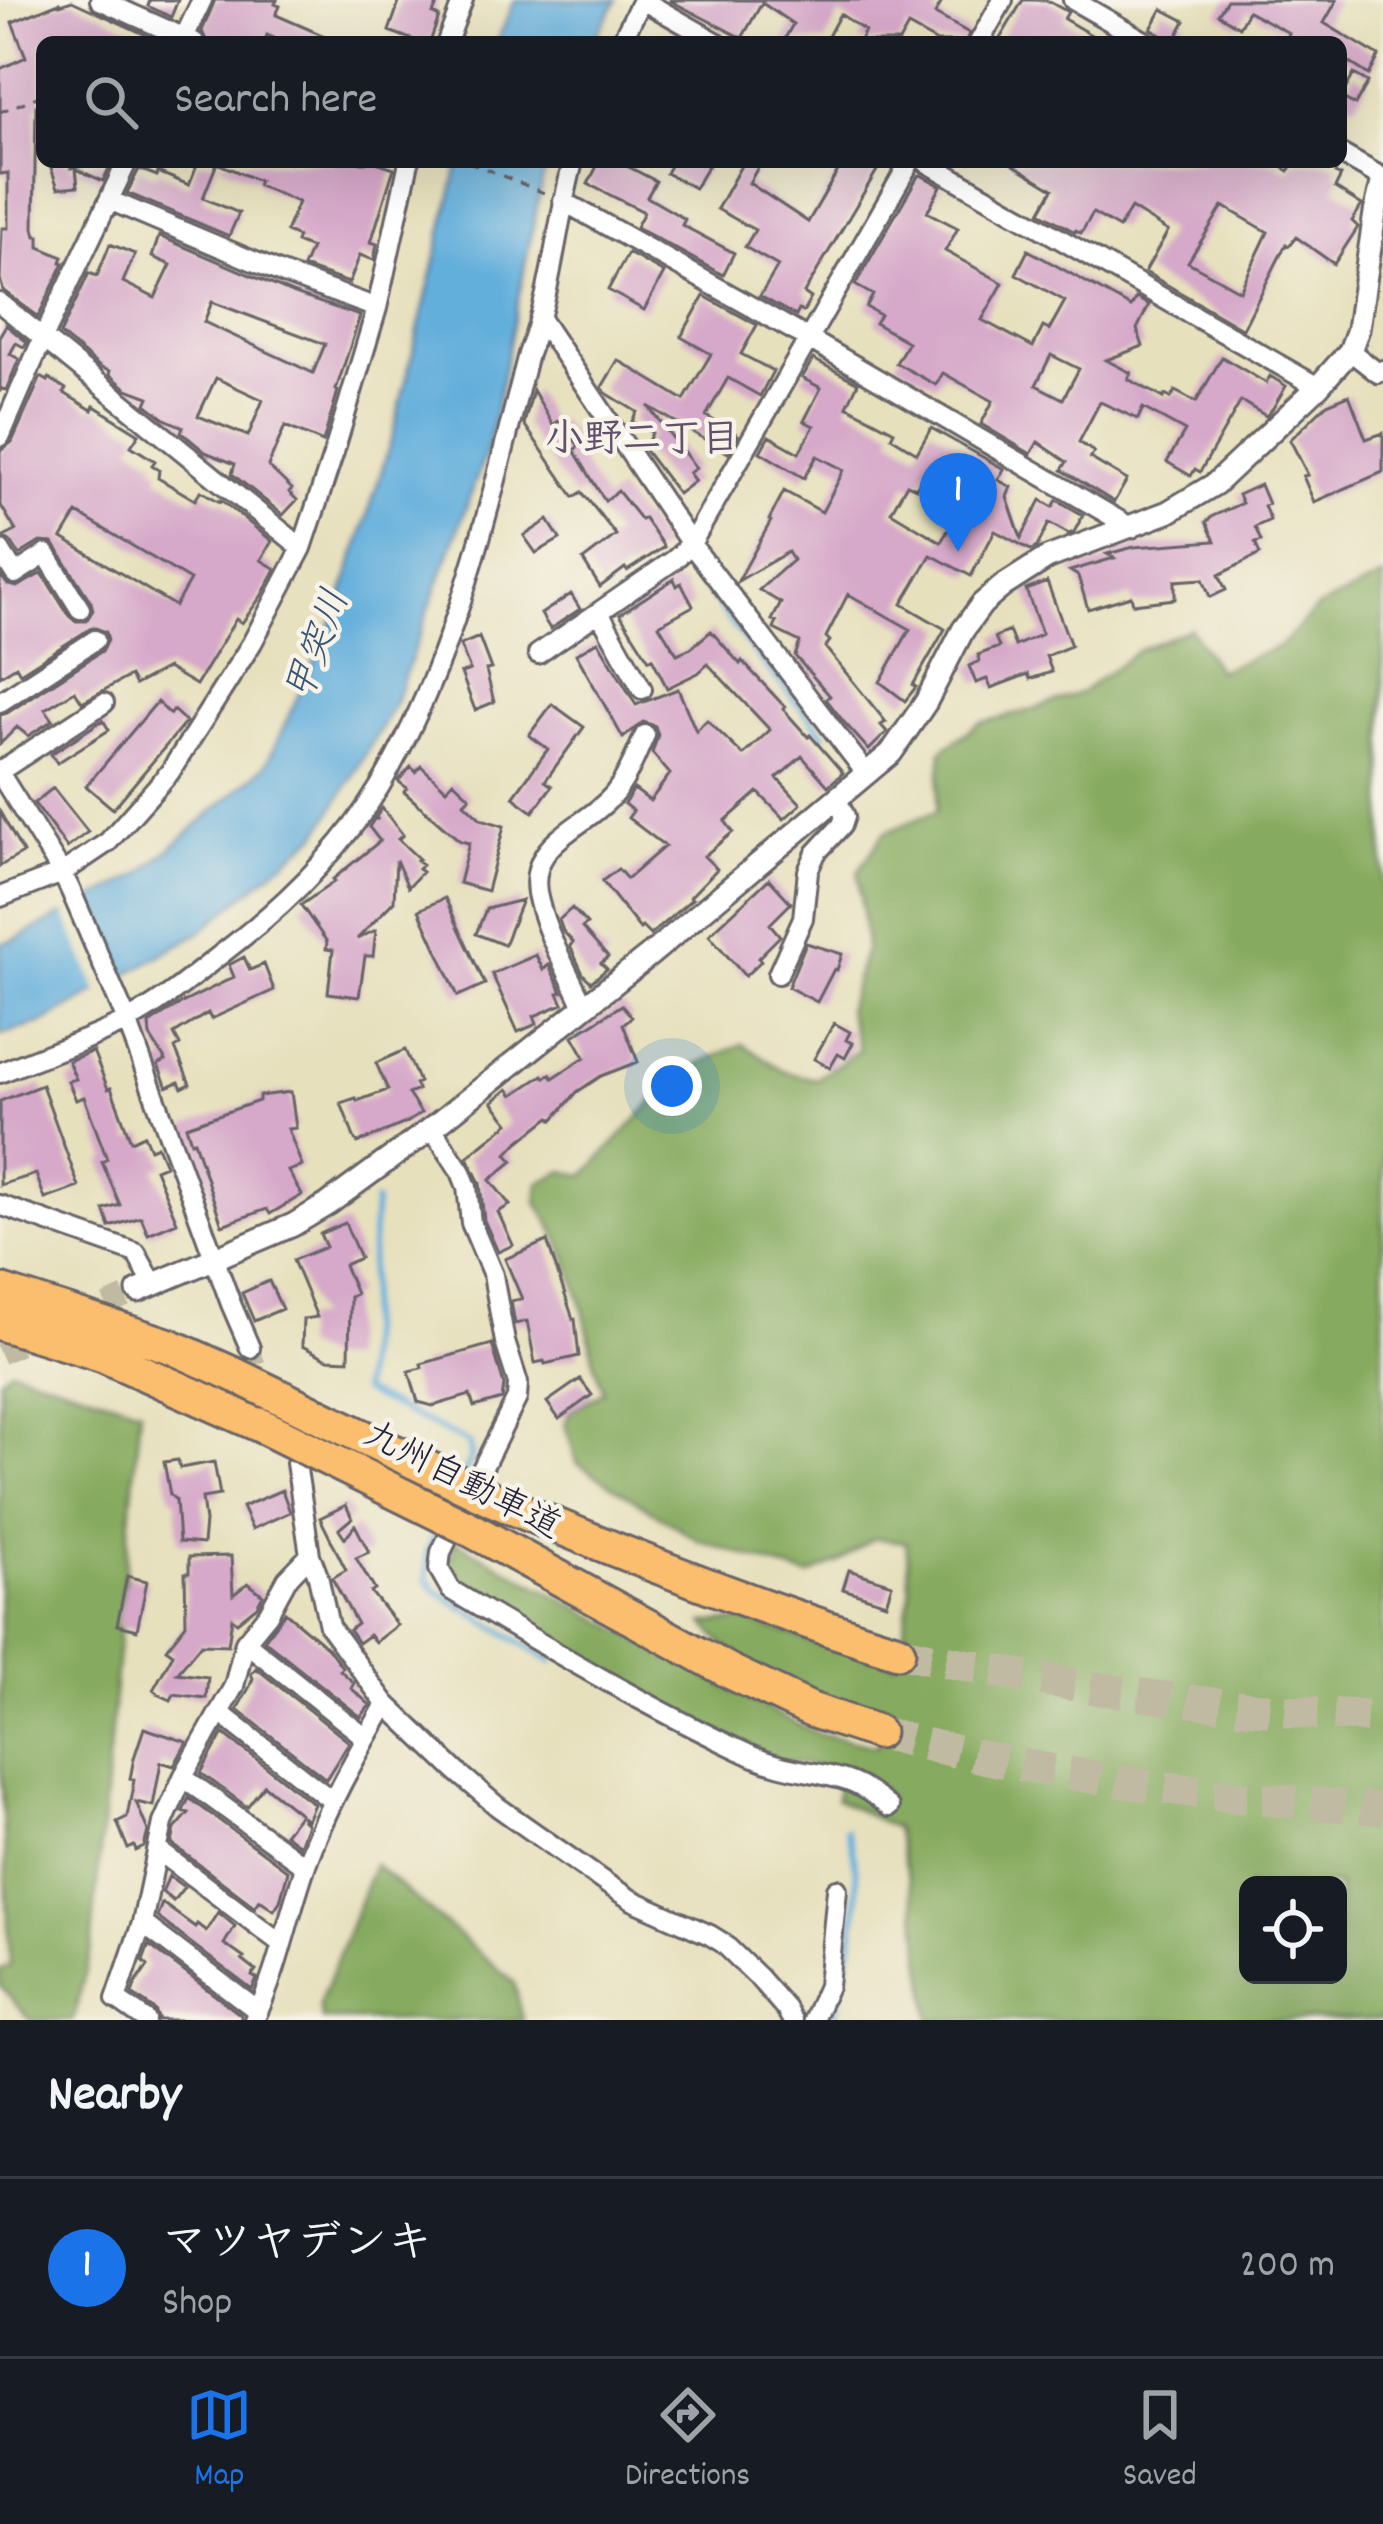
<!DOCTYPE html>
<meta charset="utf-8">
<style>
body{margin:0;font-family:Dekko,"Klee One",sans-serif;background:#20242c;color:#f1f3f6}
.controls{position:absolute;right:36px;bottom:36px;display:grid;overflow:hidden;border-radius:18px;box-shadow:0 12px 48px #0002}
.controls button{width:108px;height:108px;display:grid;place-items:center;padding:0;border:0;border-bottom:3px solid #363941;background:#171b24;color:#f1f3f6;font:60px sans-serif}
.you{position:absolute;left:672px;top:1086px;width:42px;height:42px;margin:-30px;border:9px solid #fff;border-radius:50%;background:#1a73e8;box-shadow:0 0 0 18px #1a73e833}
.badge{display:grid;place-items:center;width:78px;height:78px;border-radius:50%;background:#1a73e8;color:#fff;font-size:39px;font-weight:700}
.pin{position:absolute;translate:-50% -99px;filter:drop-shadow(0 3px 6px #0008)}
.pin::after{content:'';position:absolute;top:63px;width:42px;height:36px;background:inherit;clip-path:polygon(0 0,100% 0,50% 100%)}
.list{margin:0;padding:0;list-style:none}
h2{display:flex;justify-content:space-between;align-items:center;height:156px;margin:0;padding:0 48px;font-size:51px}
h2 small{font-size:39px;font-weight:400;color:#9ea1a6}
.list li{display:grid;grid-template-columns:78px 1fr auto;gap:36px;align-items:center;box-sizing:border-box;height:180px;padding:0 48px;border-top:3px solid #363941}
.list b{display:block;font-size:45px;white-space:nowrap}
.list p{margin:0;font-size:39px;white-space:nowrap;color:#9ea1a6}
.list em{font-size:39px;font-style:normal;color:#9ea1a6}
.icon{flex:none;width:66px;height:66px;fill:none;stroke:currentColor;stroke-width:2;stroke-linecap:round;stroke-linejoin:round}
.map{position:relative;flex:none;width:1383px;height:2020px;overflow:hidden}
.search{position:absolute;background:#171b24;box-shadow:0 12px 48px #0002;left:36px;right:36px;top:36px;height:132px;display:flex;align-items:center;gap:30px;box-sizing:border-box;padding:0 42px;border-radius:18px;color:#9ea1a6;font-size:45px}
.sheet{height:336px;background:#171b24}
nav{display:flex;justify-content:space-around;align-items:center;box-sizing:border-box;height:168px;border-top:3px solid #363941;background:#171b24;font-size:33px;color:#9ea1a6}
nav a{display:grid;justify-items:center;gap:6px}
nav .on{color:#1a73e8}
.map>svg:first-child{display:block}
.forest{fill:#86aa5f;stroke:#54664d;stroke-width:3;fill-rule:evenodd}
.water{fill:#63afdc;stroke:#42688c;stroke-width:3}
.pier{fill:#e7e0bd}
.lines{fill:none;stroke-linecap:round;stroke-linejoin:round}
.stream{stroke:#63afdc;stroke-width:6}
.building{fill:#d6a8c9;fill-rule:evenodd}
.minor-tunnel{stroke:#c0baa3;stroke-width:18;stroke-dasharray:18 9;stroke-linecap:butt}
.tertiary-tunnel{stroke:#c0baa3;stroke-width:21;stroke-dasharray:21 10;stroke-linecap:butt}
.motorway-tunnel{stroke:#c0baa3;stroke-width:33;stroke-dasharray:33 16;stroke-linecap:butt}
.minor-casing{stroke:#676468;stroke-width:24}
.tertiary-casing{stroke:#676468;stroke-width:27}
.motorway-casing{stroke:#676468;stroke-width:39}
.path{stroke:#676468;stroke-width:3;stroke-dasharray:9 9;stroke-linecap:butt}
.minor{stroke:#fff;stroke-width:18}
.tertiary{stroke:#fff;stroke-width:21}
.motorway{stroke:#fbbd6e;stroke-width:33}
.motorway-bridge-casing{stroke:#676468;stroke-width:39;stroke-linecap:butt}
.motorway-bridge{stroke:#fbbd6e;stroke-width:33}
.labels{text-anchor:middle;dominant-baseline:central;stroke-width:9;stroke-linejoin:round;paint-order:stroke}
.street-label{font-size:36px;fill:#22223b;stroke:#f7f3e8}
.neighbourhood-label{font-size:39px;font-weight:bold;fill:#61516d;stroke:#f7f3e8}
.water-label{font-size:39px;font-style:italic;fill:#395373;stroke:#f7f3e8}
</style>
<div class="map">
<svg width="1383" height="2020" viewBox="0 0 1383 2020">
<rect width="100%" height="100%" fill="#f7f3e8"/>
<filter id="ink" filterUnits="userSpaceOnUse"><feTurbulence type="fractalNoise" baseFrequency=".00833" numOctaves="2"/><feDisplacementMap in="SourceGraphic" scale="24" xChannelSelector="R" yChannelSelector="G"/><feConvolveMatrix kernelMatrix="1 2 1 2 8 2 1 2 1" color-interpolation-filters="sRGB"/></filter>
<filter id="wash" filterUnits="userSpaceOnUse"><feTurbulence type="fractalNoise" baseFrequency=".004" numOctaves="4" result="noise"/><feDisplacementMap in="SourceGraphic" scale="48" xChannelSelector="R" yChannelSelector="G"/><feGaussianBlur stdDeviation="2.7" result="paint"/><feColorMatrix in="noise" values="0 0 0 0 0 0 0 0 0 0 0 0 0 0 0 0 0 1.4 0 .05"/><feComposite in="paint" operator="in"/></filter>
<g filter="url(#wash)">
<rect width="100%" height="100%" fill="#e7e0bd"/>
<path class="forest" d="M1383,577V2020H931L914,1901L895,1828L836,1799L839,1770L777,1760L579,1661L453,1583L447,1569L455,1541L774,1713L820,1734L877,1746L884,1718L783,1681L736,1659L704,1623L749,1621L816,1643L895,1663L903,1635L910,1592L906,1542L874,1538L839,1562L808,1576L698,1540L577,1463L565,1424L570,1412L604,1391C595,1373 593,1355 589,1336C580,1291 565,1241 537,1203L539,1183L564,1171L584,1176L681,1072L742,1044L785,1072L816,1079L859,1050L847,1010L866,946L858,872L884,833L937,811L942,750L980,723L1032,710L1082,692L1137,651L1190,628L1218,671L1280,646L1317,608ZM1248,1885H1338V1975H1248Z
M11,1369L140,1409L91,1950L73,2020H30L0,1986V1971L10,1966L0,1736V1378Z
M374,1864L514,1982L523,2020H322L319,2005Z"/>
<path class="water" d="M515,0H617L593,42H497Z
M459,162H546L488,447L393,707L319,833L199,933L42,1023L0,1035V944L14,940L141,874L266,765L337,612L392,438Z"/>
<path class="pier" d="M88,895L125,983L100,997L62,908Z"/>
<g class="lines">
<path class="stream" d="M556,368C617,460 677,555 746,642C771,674 798,703 824,734
M375,1202L362,1391L470,1444L471,1457L465,1471
M439,1526L427,1551V1580L437,1592L552,1661
M835,2020C847,1958 871,1890 846,1830"/>
</g>
<g id="blocks">
<path class="building" d="M150,0H178L171,17L148,6Z
M215,0H277L275,4L280,6L276,15L338,42H283L267,35L264,42H207L202,31Z
M400,0H439L433,14L439,17L430,42H419L389,31Z
M669,0H943L935,14L969,33L966,42H937L908,26L899,42H859L865,31L840,14L825,42H783L793,24L762,3L742,38Z
M1023,0H1046L1068,12L1064,19L1103,42H998Z
M1227,0H1337L1324,23L1379,56L1369,75L1341,57V42H1284L1289,33L1248,11L1239,27L1218,14Z
M72,1L161,42H42V105L36,106L34,228L36,236H39V247L63,257L61,262L64,263L38,317L3,290L0,279L2,228H8V173L0,174V69L26,57L12,22L59,3L60,5Z
M1162,9L1185,21L1174,42L1151,29Z
M1354,74L1368,82L1355,105L1341,97Z
M49,162H70L71,168L95,164L96,162H112L103,181L76,169L78,186L58,188Z
M198,162H376L394,168L371,242L377,244L374,260L360,255L349,283L303,267L311,248L296,242L298,237L286,232L298,202L257,185L259,181L217,163L203,198L239,213L229,236L127,193L139,169L157,176L158,172L189,185Z
M599,162H619L656,181L647,197L685,219L682,225L734,253L723,275L636,227L644,212L588,184Z
M672,162H710L695,188L666,173Z
M743,162H761L749,183L808,222L843,162H882L804,293L811,298L803,312L799,310L796,316L760,296L778,266L745,247L755,230L717,209Z
M1009,162H1274L1289,171L1294,162H1328L1338,168L1335,173L1341,176L1335,188L1362,205L1352,221L1358,227L1334,264L1296,237L1289,246L1286,244L1243,329L1145,272L1168,231L1131,208L1119,228L1093,213L1081,233L1076,230L1075,232L1040,212L1053,189ZM1223,206L1268,232L1240,291L1188,262Z
M921,175L941,186L927,212L958,228L945,251L1003,283L982,320L1033,347L1043,327L1049,330L1065,301L1016,274L1028,250L1131,307L1136,298L1149,305L1137,329L1143,346L1106,360L1131,373L1128,379L1164,398L1165,395L1171,398L1175,391L1196,402L1222,357L1266,383L1270,376L1286,386L1273,408L1266,416L1241,401L1200,472L1195,469L1191,476L1167,462L1185,431L1143,408L1138,419L1100,402L1079,442L1094,452L1090,458L1127,480L1114,502L1062,470L1067,462L1038,442L1031,454L981,424L993,401L943,373L936,385L896,363L908,342L875,323L880,315L866,307L873,295L855,285L918,176ZM1051,355L1079,369L1063,399L1036,385Z
M159,236L292,293L360,316L336,390L338,391L323,442L285,426L268,466L292,489L289,492L297,500L283,515L232,474L235,464L205,452L181,432L183,427L165,419L146,404L149,397L127,389L109,374L110,371L101,368L60,334L89,273L97,276L110,244L135,254L123,282L155,298L171,265L152,257ZM212,302L325,344L313,373L204,322ZM216,378L263,400L248,436L198,416Z
M628,253L664,273L644,310L608,290Z
M704,296L757,325L741,354L773,371L760,396L728,378L706,416L738,435L728,453L648,406L696,468L689,473L695,481L678,494L644,449L652,433L632,421L637,412L606,393L602,387L618,360L684,400L711,354L681,337Z
M6,325L27,342L24,347L16,343L10,354L19,359L6,390L2,389L0,391V335Z
M813,359L858,383L847,406L894,431L891,437L917,453L931,428L1004,469L998,480L1011,487L1007,497L1021,538L1041,500L1053,507L1057,500L1083,515L1074,532L1069,534L1049,523L1037,547L1031,550L995,531L971,576L931,555L902,604L945,629L913,685L916,687L905,701L880,682L910,629L848,594L826,637L830,641L825,647L886,722L881,725L887,732L869,750L843,721L826,699L830,696L795,656L800,642L774,629L777,622L772,620L781,603L759,590L793,560L788,552L738,581L771,521L769,520L784,491L822,512L844,470L817,456L804,478L760,452L769,436L799,453L814,426L804,421L821,388L802,378ZM929,466L971,490L941,542L891,512L907,484L916,488Z
M41,377L48,381L49,378L66,389L64,393L92,410L94,406L139,434L131,446L155,461L152,465L159,470L158,478L195,500L201,491L220,502L221,500L272,541L261,560L276,569L262,595L242,623L236,619L196,685L167,668L135,685L130,676L82,702L75,691L45,709L53,720L28,736L17,727L0,744V715L7,713L102,651L108,640L106,632L93,627L20,673L16,666L0,676V575L8,585L17,587L42,573L69,616L75,621H86L93,610L91,602L53,543L40,542L19,555L11,542L4,537L16,531L0,504V451L12,442ZM77,513L190,580L175,606L62,538Z
M533,390L553,425L560,420L579,446L574,450L605,501L618,491L641,520L644,518L664,547L627,571L625,568L600,587L583,560L616,535L582,492L574,497L524,424Z
M1349,395L1366,439L1383,433V472L1314,502L1303,476L1308,475L1290,440L1327,404Z
M1260,485L1268,504L1264,506L1270,520L1255,527L1261,541L1255,543L1260,554L1219,575L1226,590L1210,597L1203,579L1175,581V599L1133,604L1131,596L1088,609L1078,576L1070,571L1114,558L1107,554L1134,547L1215,541L1206,522L1213,516L1242,503L1238,495Z
M548,520L560,539L536,553L524,536Z
M674,579L677,586L681,583L693,606L659,625L677,654L691,648L711,631L740,664L742,661L785,707L783,709L808,737L810,735L843,773L828,786L802,756L777,778L801,804L784,819L758,792L725,821L733,832L704,856L717,869L690,897L692,899L650,935L642,927L640,929L602,881L618,869L627,879L665,846L628,818L633,811L624,804L634,789L650,801L670,774L652,753L658,735L655,726L643,722L623,738L576,654L598,641L636,705L678,689L696,731L707,720L743,755L770,730L708,664L698,673L667,688L652,658L649,660L620,614Z
M1047,582L1071,646L1046,656L1052,672L1030,679L1028,674L991,688L987,679L976,683L969,666L980,661L978,655L999,647L995,637L1009,631L1015,646L1042,634L1026,590Z
M571,594L580,609L550,629L541,614Z
M479,637L491,669L486,670L494,702L475,710L461,673L470,670L460,645Z
M157,702L170,714L173,710L186,722L113,809L86,786Z
M552,704L584,727L545,781L552,786L533,812L513,797L548,749L529,735Z
M103,720L109,730L57,763L51,754Z
M421,766L446,789L453,781L470,797L464,803L481,819L504,826L487,891L459,883L469,843L460,841L404,792L407,788L398,781L411,767L416,772Z
M53,788L88,832L67,848L34,803Z
M382,808L403,835L398,839L419,859L417,860L422,865L418,869L422,872L408,887L396,860L394,901L357,939L376,930L373,956H365L359,997L328,993L333,950L326,949L327,942L301,905L335,881L333,879L380,841L369,827L375,818L378,820L376,817Z
M0,812L23,853L0,866Z
M769,879L791,903L770,924L780,936L758,958L761,961L745,976L709,935Z
M445,898L485,984L458,996L419,910Z
M522,900L504,945L476,934L486,909Z
M572,908L587,924L582,928L608,957L601,963L607,969L591,982L583,974L570,946L573,942L563,931L559,920Z
M806,943L842,954L837,970L834,969L817,1002L788,987Z
M536,955L543,970L549,965L562,992L558,993L563,1004L534,1016L537,1024L518,1032L492,974Z
M244,957L250,970L264,964L274,990L211,1019L208,1013L174,1034L180,1045L175,1048L190,1084L182,1088L179,1082L167,1087L158,1065L166,1061L150,1036L149,1024L178,1005L234,977L229,965Z
M622,1005L632,1017L623,1024L638,1062L601,1076L577,1092L553,1120L550,1117L517,1143L507,1154L513,1161L490,1180L510,1205L498,1212L513,1245L498,1252L484,1220L480,1183L467,1157L509,1123L492,1102L508,1089L513,1095L543,1075L545,1078L550,1074L553,1078L585,1057L573,1036Z
M834,1023L850,1032L846,1040L853,1043L845,1058L838,1054L830,1068L814,1059Z
M405,1050L419,1082L415,1084L418,1090L408,1094L421,1113L408,1122L358,1143L355,1140L341,1103L356,1098L357,1101L388,1090L376,1063Z
M93,1051L108,1089L111,1088L131,1141L144,1135L150,1149L157,1146L165,1165L155,1169L177,1222L148,1234L141,1217L110,1227L104,1210L120,1205L102,1162L107,1159L84,1097L76,1100L68,1081L76,1079L68,1061Z
M42,1085L79,1187L45,1199L36,1174L0,1185V1101Z
M291,1092L296,1128L288,1129L302,1166L288,1171L302,1195L270,1214L267,1209L222,1225L194,1141L191,1142L186,1126L259,1101V1096Z
M345,1223L360,1258L344,1265L356,1294L350,1297L349,1360L328,1359L302,1346L303,1319L317,1317L293,1260L326,1247L320,1234Z
M547,1241L573,1319H575L579,1356L545,1364L544,1361L535,1363L527,1321L515,1324L511,1301L522,1299L505,1259Z
M269,1281L282,1309L254,1321L242,1293Z
M492,1344L504,1385L502,1399L474,1407L470,1395L433,1406L418,1402L409,1371L422,1368L421,1364Z
M580,1379L592,1395L559,1419L547,1402Z
M178,1460L180,1468L214,1462L220,1495L202,1498L205,1522L203,1544L179,1542L176,1500L170,1495L164,1462Z
M282,1490L290,1512L252,1529L242,1507Z
M346,1505L352,1518L339,1529L345,1538L355,1525L369,1552L356,1558L375,1590L371,1592L397,1625L375,1642L369,1635L358,1643L349,1630L357,1624L332,1578L346,1570L320,1518Z
M231,1556L233,1595L248,1583L263,1595L257,1606L237,1622L232,1618L228,1645L201,1644L177,1673L208,1677L206,1698L174,1694L171,1700L160,1695L153,1690L173,1654L166,1649L186,1624L185,1573H189V1557Z
M849,1570L892,1584L886,1603L843,1589Z
M127,1576L147,1581L137,1630L117,1625Z
M285,1612L328,1648L342,1667L340,1670L354,1683L351,1688L370,1705L361,1717L264,1640Z
M256,1668L349,1742L326,1779L237,1709L250,1686L253,1678L251,1674Z
M144,1728L187,1742L174,1766L161,1762L153,1806L136,1802L148,1831L144,1847L136,1851L134,1846L128,1849L117,1822L127,1817L134,1780L130,1779L134,1758Z
M223,1733L314,1804L307,1820L302,1816V1820L307,1824L299,1845L284,1834L300,1814L264,1785L247,1807L201,1773Z
M189,1798L288,1871L280,1901L274,1910L260,1900L255,1907L172,1844L175,1829L189,1813L183,1811Z
M169,1876L184,1887L173,1901L162,1892Z
M162,1903L195,1927L197,1924L206,1931L218,1912L235,1926L224,1944L244,1958L242,1960L256,1971L252,1976L257,1979L252,1990L157,1917Z
M149,1945L241,2015V2020H159L155,2010L132,1994L136,1983L148,1966L143,1961Z"/>
</g>
</g>
<g filter="url(#ink)">
<use href="#blocks" fill-opacity="0" stroke="#676468" stroke-width="3"/>
<g class="lines">
<path class="minor-tunnel" d="M250,1348L286,1438"/>
<path class="tertiary-tunnel" d="M78,1318L138,1291
M0,1354L39,1336"/>
<path class="motorway-tunnel" d="M898,1651C1057,1686 1220,1710 1383,1717
M877,1732C1041,1776 1213,1797 1383,1809"/>
<g class="minor-casing">
<path id="minor" d="M100,0L194,42
M642,0L716,42
M1073,0L1146,42
M182,42L202,0
M447,42L463,0
M621,42L642,0
M979,42L1003,0
M1341,154L1383,178
M926,162L1318,387
M109,200L284,274L377,308
M563,201L809,339L1132,528
M0,303L302,548
M541,320L691,544L866,773
M1350,351L1378,373L1383,370
M0,437L43,338L127,162
M0,550L15,574L46,554L80,609
M599,612L642,689
M538,654L674,560L691,544L910,162
M0,702L95,640
M0,771L104,703
M0,774L62,873L70,889L127,1021L231,1304L250,1348
M0,897L62,873L108,842L170,772L252,643L302,548L334,452L377,308L409,162
M778,974L803,918L808,871L816,853L842,825L845,816L836,798
M584,1007C569,973 548,938 539,902C522,842 584,830 614,794C628,777 636,754 645,735
M0,1073C42,1055 87,1041 127,1021C162,1003 193,976 224,952C284,906 341,851 380,786C458,654 490,501 528,354C552,293 556,226 573,162
M432,1128L461,1172L467,1187L471,1223L493,1275L505,1342L518,1383L517,1398L441,1552L439,1569L451,1590C549,1649 647,1707 752,1756C784,1770 809,1770 841,1779C860,1784 874,1795 889,1807
M0,1205L136,1253L153,1284
M296,1463L310,1555L318,1576L329,1626L386,1704L456,1771L498,1807L610,1886L632,1900L710,1935L723,1943L758,1977L786,2009L792,2020
M245,1642L366,1738
M220,1713L331,1800
M183,1777L305,1866
M159,1851L282,1944
M142,1923L258,2011
M146,2020L116,1999L142,1923L163,1823L183,1777L234,1686L245,1642L268,1614L287,1579L310,1555
M254,2020C279,1970 288,1914 307,1862C327,1806 356,1756 386,1704
M813,2020L828,1986L837,1889"/>
</g>
<g class="tertiary-casing">
<path id="tertiary" d="M138,1291L293,1225L328,1204L432,1128L651,954L891,753L926,702L963,630L982,604L1003,586L1047,558L1168,512L1215,484L1318,387L1350,351L1358,329L1375,213L1383,179"/>
</g>
<g class="motorway-casing">
<path id="motorway" d="M0,1291L170,1346L237,1376
M0,1323L103,1355L260,1425
M490,1498C624,1555 759,1608 898,1651
M470,1529L731,1672L811,1710L877,1732"/>
</g>
<path class="path" d="M0,112L42,95
M469,162L544,193"/>
<use href="#minor" class="minor"/>
<use href="#tertiary" class="tertiary"/>
<use href="#motorway" class="motorway"/>
<g class="motorway-bridge-casing">
<path id="motorway-bridge" d="M237,1376L490,1498
M260,1425L470,1529"/>
</g>
<use href="#motorway-bridge" class="motorway-bridge"/>
</g>
</g>
<g class="labels">
<g class="street-label">
<text transform="translate(461 1483) rotate(27)">九州自動車道</text>
</g>
<g class="neighbourhood-label">
<text x="642" y="442">小野二丁目</text>
</g>
<g class="water-label">
<text transform="translate(321 647) rotate(-70)">甲突川</text>
</g>
</g>
</svg>
<div class="controls">
<button><svg class="icon" aria-label="locate" viewBox="0 0 24 24"><circle cx="12" cy="12" r="6"/><path d="M12 2v4M12 18v4M2 12h4M18 12h4"/></svg></button>
</div>
<div class="you"></div>
<div class="pin badge" style="left:958px;top:552px">1</div>
<div class="search"><svg class="icon" aria-label="search" viewBox="0 0 24 24"><circle cx="10" cy="10" r="6"/><path d="M15 15l6 6"/></svg>Search here</div>
</div>
<section class="sheet">
<h2>Nearby<small></small></h2>
<ul class="list">
<li><span class="badge">1</span><div><b>マツヤデンキ</b><p>Shop</p></div><em>200 m</em></li>
</ul>
</section>
<nav>
<a class="on"><svg class="icon" aria-label="map" viewBox="0 0 24 24"><path d="M3 6l6-2 6 2 6-2v14l-6 2-6-2-6 2zM9 4v14M15 6v14"/></svg>Map</a>
<a><svg class="icon" aria-label="directions" viewBox="0 0 24 24"><path d="M12 3l9 9-9 9-9-9zM9 14v-3h6M13 9l2 2-2 2"/></svg>Directions</a>
<a><svg class="icon" aria-label="saved" viewBox="0 0 24 24"><path d="M7 4h10v16l-5-4-5 4z"/></svg>Saved</a>
</nav>
